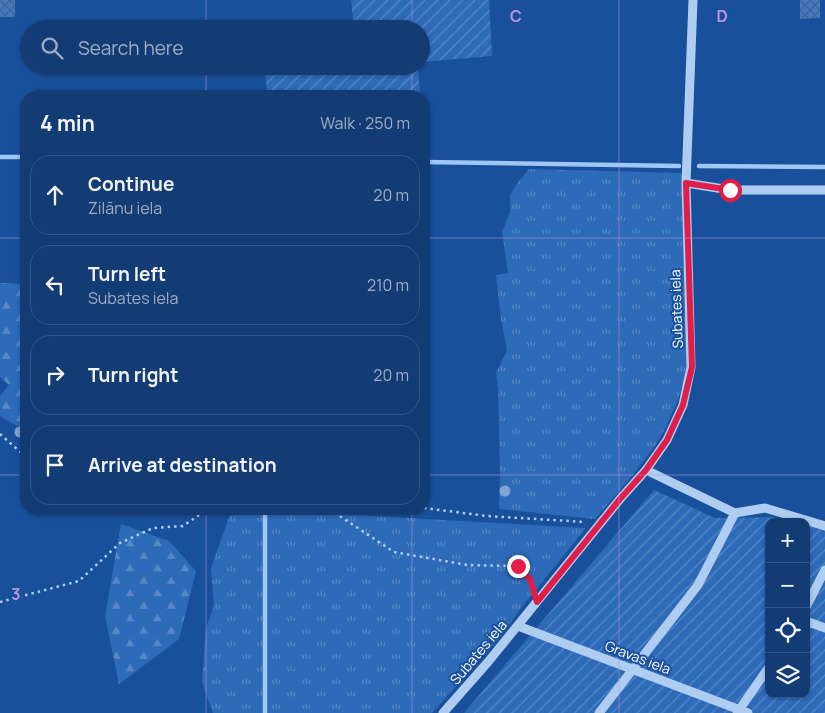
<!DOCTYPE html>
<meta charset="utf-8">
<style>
body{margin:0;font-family:Manrope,sans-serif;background:#20477c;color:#f1f3f6}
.controls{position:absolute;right:15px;bottom:15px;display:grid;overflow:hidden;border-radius:10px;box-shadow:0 1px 4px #0004}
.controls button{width:45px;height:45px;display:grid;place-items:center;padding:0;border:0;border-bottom:1px solid #325686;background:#133c74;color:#f1f3f6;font:25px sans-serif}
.stop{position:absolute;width:15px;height:15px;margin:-11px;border:4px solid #e11d48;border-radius:50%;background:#fff}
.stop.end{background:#e11d48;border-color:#fff;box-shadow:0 1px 5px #0008}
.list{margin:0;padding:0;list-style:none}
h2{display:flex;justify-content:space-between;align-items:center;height:65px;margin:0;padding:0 20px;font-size:21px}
h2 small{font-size:16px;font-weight:400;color:#9dadc5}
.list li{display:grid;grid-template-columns:32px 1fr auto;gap:15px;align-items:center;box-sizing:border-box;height:80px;margin:0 10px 10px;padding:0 10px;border:1px solid #325686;border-radius:20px}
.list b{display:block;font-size:19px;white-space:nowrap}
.list p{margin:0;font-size:16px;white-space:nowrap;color:#9dadc5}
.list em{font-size:16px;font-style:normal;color:#9dadc5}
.icon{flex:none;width:28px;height:28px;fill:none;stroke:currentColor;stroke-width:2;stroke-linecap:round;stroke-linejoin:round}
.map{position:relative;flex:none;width:825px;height:713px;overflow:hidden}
.search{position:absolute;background:#133c74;box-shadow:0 1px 4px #0004;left:20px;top:20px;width:410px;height:55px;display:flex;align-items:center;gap:12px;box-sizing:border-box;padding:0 18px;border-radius:28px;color:#9dadc5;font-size:19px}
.panel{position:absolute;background:#133c74;box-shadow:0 1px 4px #0004;left:20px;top:90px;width:410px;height:425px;border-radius:20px}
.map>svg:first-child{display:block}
.grass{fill:url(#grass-tufts)}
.forest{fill:url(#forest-firs)}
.garden{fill:url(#garden-furrows)}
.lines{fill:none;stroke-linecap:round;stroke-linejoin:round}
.stream{stroke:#a2c7f4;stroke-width:4.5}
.building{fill:url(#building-cross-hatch)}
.path{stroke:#afcdf1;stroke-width:2.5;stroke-dasharray:2.5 4;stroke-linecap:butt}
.minor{stroke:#afcdf1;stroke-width:9}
.tree{fill:#82a3d0}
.route{stroke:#e11d48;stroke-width:6}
.grid{fill:none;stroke:#bd96df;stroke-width:1;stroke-opacity:0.55}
.labels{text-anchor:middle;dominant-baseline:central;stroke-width:4;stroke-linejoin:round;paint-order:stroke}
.street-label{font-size:14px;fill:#fff;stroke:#19509b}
.grid-label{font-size:16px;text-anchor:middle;font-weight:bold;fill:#bd96df;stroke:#19509b;stroke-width:4;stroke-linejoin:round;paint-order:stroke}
</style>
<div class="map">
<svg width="825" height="713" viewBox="0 0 825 713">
<defs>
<pattern id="grass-tufts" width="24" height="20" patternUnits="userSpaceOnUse" patternTransform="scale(1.25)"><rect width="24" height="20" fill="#2d6ab8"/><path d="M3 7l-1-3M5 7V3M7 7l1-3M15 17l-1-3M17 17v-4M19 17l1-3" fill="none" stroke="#5788c6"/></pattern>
<pattern id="forest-firs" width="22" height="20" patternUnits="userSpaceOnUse" patternTransform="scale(1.25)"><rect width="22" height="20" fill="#2d6ab8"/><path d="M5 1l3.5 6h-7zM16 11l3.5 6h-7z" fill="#5788c6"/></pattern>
<pattern id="garden-furrows" width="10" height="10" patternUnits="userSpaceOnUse" patternTransform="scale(1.25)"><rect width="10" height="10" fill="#2d6ab8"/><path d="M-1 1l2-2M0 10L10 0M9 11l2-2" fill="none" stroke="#5788c6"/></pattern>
<pattern id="building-cross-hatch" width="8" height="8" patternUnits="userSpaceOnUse" patternTransform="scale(1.25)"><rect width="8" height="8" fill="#4279c1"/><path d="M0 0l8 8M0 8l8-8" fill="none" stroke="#46658c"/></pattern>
</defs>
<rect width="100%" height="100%" fill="#19509b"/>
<path class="grass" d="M529,169L683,173L682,204L685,301L687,353L685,377L678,400L666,427L655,446L632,476L595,519L499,509L500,475L498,388L496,373L507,350L501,320L496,275L508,273L502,232L510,212V195L516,185Z
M232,509H300L302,512L586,528L525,603L500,638L432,713H213L202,682L206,628L214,606L211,568Z"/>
<path class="forest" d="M0,283L26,284V431L0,416V396L9,385L0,377Z
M121,524L169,541L196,571L179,639L119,684L105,616Z"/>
<path class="garden" d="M351,0H489L492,56L421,62V29H354Z
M264,66H418L420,96H268Z
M654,490L715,518L773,517L796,522H769V694H806V524L825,527V713H464Z"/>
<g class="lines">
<path class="stream" d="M0,157H26
M424,162L679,166
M699,166L825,167
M265,713V511"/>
</g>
<path class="building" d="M0,0H15V17H0Z
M800,0H820V18L800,19Z"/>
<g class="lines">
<path class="path" d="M0,434L26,457
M424,508L487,516L585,522
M329,509L394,552L467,565L518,566L530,579L533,589
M364,509H365
M0,602L79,581L120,543L153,528L183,526L208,509"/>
<path class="minor" d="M686,183L730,190H825
M646,470L735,513L765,508L825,526
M806,607L825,570
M806,621L825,628
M518,626L748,713
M443,713L488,662L620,499L646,470L667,440L683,405L691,367L686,183L693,0
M599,713L698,585L735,513
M737,713L769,667"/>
</g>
<g class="tree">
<circle cx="20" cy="432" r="5.5"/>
<circle cx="505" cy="491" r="5.5"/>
</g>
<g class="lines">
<path class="route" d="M518,566L530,579L537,602L620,499L646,470L667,440L683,405L692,367L686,183L730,190"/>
</g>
<path class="grid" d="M206,0V29M412,0V29M619,0V713M206,66V96M412,66V96M0,238H26M424,238H825M0,475H26M424,475H825M206,509V713M412,509V713"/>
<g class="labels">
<g class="street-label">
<text transform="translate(676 309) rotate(-92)">Subates iela</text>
<text transform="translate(478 652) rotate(-50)">Subates iela</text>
<text transform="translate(638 657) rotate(21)">Gravas iela</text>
</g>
</g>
<g class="grid-label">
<text x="516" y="22">C</text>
<text x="722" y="22">D</text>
<text x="16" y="600">3</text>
</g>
</svg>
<div class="controls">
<button>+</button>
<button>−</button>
<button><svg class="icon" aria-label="locate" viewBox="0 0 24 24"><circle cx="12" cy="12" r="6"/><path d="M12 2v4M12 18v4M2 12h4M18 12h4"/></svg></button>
<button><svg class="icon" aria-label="layers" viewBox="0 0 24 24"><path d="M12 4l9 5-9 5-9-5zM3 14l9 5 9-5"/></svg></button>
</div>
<div class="stop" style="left:730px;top:190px"></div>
<div class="stop end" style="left:518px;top:566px"></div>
<div class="search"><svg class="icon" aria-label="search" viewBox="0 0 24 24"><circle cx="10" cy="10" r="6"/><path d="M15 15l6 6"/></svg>Search here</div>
<section class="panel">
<h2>4 min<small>Walk · 250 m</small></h2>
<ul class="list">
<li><svg class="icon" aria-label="ahead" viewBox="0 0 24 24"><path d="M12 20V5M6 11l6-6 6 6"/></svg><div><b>Continue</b><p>Zilānu iela</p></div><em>20 m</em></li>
<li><svg class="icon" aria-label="left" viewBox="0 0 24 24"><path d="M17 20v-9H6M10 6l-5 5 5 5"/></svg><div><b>Turn left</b><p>Subates iela</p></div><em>210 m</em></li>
<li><svg class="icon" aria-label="right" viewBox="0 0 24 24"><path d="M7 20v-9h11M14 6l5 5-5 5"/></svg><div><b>Turn right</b></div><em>20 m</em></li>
<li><svg class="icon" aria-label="arrive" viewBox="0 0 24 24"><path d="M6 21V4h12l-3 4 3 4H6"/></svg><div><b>Arrive at destination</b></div></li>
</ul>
</section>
</div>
